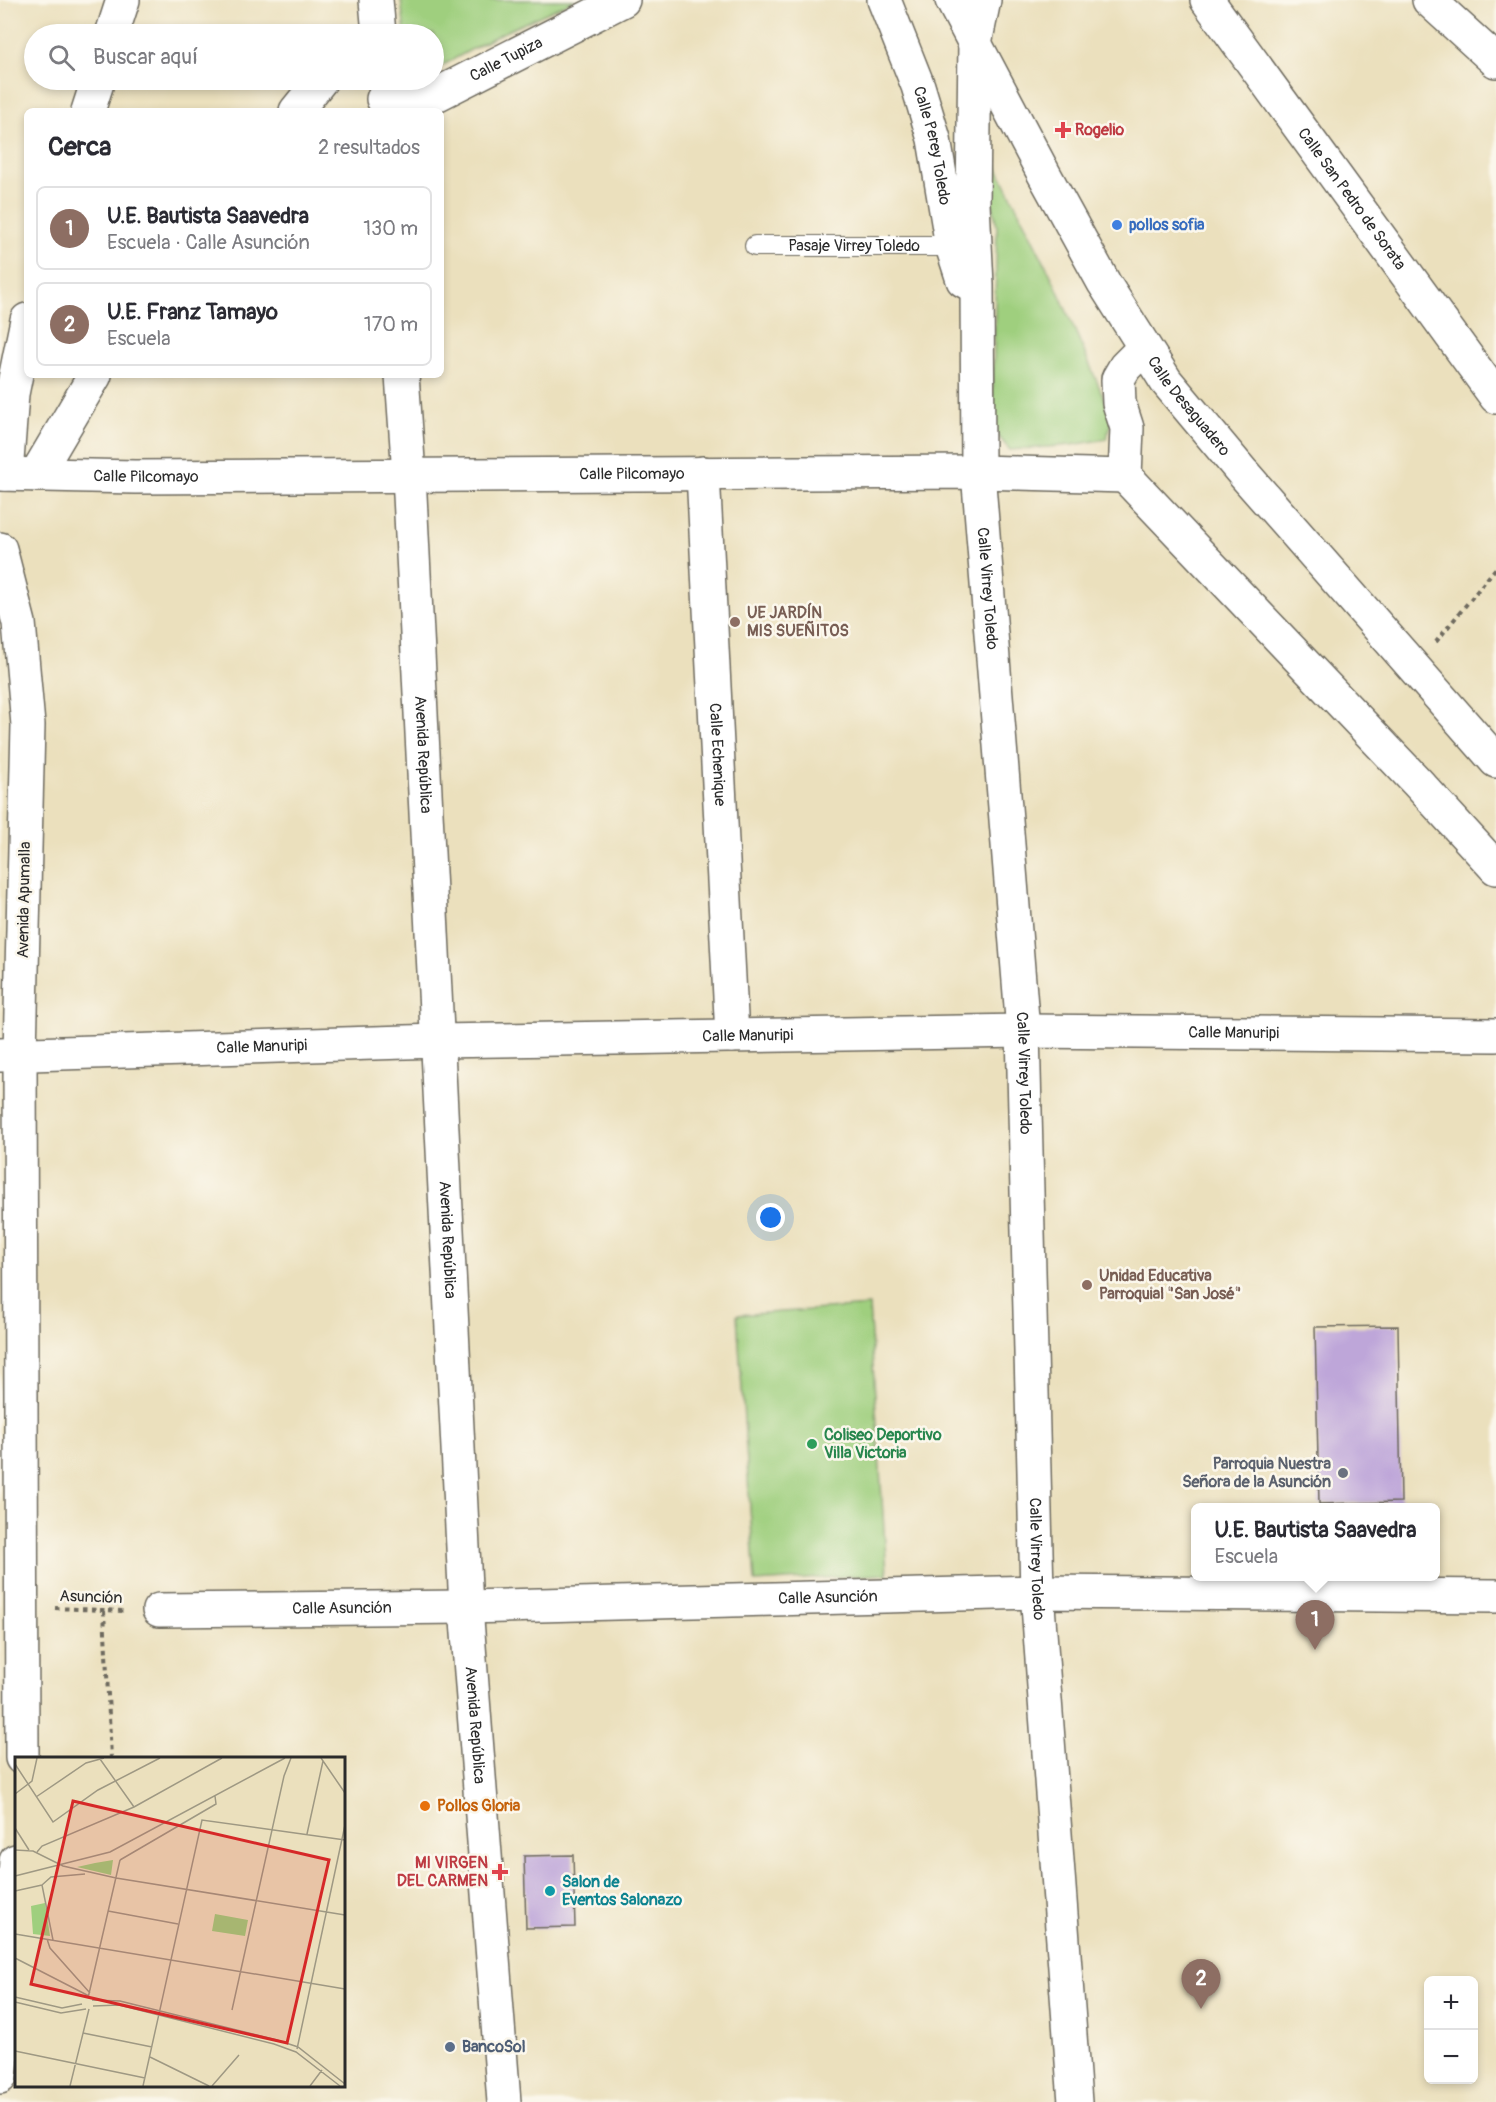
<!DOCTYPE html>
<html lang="es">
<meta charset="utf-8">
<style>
body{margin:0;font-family:Pangolin,sans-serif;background:#f7f7f7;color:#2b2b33}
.controls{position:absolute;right:18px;bottom:18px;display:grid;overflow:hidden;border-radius:9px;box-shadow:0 3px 9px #0003}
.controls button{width:54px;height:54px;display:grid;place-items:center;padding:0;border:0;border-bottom:2px solid #e1e1e2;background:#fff;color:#2b2b33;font:30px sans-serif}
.you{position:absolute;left:771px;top:1218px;width:21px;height:21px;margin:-15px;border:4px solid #fff;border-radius:50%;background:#1a73e8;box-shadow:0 0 0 9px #1a73e833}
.badge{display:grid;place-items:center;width:39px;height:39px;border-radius:50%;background:#c8321e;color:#fff;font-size:20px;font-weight:700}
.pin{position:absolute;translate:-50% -50px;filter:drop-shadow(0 2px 3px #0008)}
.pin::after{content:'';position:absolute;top:32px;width:21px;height:18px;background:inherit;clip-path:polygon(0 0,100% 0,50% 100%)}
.popup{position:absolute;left:1191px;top:1503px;width:249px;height:78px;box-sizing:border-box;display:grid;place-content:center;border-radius:9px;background:#fff;filter:drop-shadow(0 2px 4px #0005);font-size:20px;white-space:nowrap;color:#7c7c81}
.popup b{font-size:22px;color:#2b2b33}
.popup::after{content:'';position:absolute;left:50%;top:100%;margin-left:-12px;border:12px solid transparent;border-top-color:#fff}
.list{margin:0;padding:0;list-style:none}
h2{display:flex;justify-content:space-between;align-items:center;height:78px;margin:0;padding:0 24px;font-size:26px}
h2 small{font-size:20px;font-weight:400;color:#7c7c81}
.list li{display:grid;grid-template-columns:39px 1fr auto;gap:18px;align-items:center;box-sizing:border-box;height:84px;margin:0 12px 12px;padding:0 12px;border:2px solid #e1e1e2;border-radius:9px}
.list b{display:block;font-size:22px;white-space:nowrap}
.list p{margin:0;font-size:20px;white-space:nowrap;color:#7c7c81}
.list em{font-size:20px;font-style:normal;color:#7c7c81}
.icon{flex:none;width:33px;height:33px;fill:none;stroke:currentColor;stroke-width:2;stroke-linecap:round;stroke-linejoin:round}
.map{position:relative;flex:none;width:1496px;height:2102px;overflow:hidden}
.search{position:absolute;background:#fff;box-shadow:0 3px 9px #0003;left:24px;top:24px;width:420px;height:66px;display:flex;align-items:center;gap:15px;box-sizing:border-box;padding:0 21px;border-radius:33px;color:#7c7c81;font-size:22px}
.panel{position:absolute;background:#fff;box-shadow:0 3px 9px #0003;left:24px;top:108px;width:420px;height:270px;border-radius:9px}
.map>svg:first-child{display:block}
.green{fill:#9fcf7e;stroke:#657d54;stroke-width:1.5}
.building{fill:#bea6d9}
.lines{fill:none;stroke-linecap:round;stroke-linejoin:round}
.lane-casing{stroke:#6e6a5e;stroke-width:22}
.street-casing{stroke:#6e6a5e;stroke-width:36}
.secondary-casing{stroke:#6e6a5e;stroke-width:36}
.path{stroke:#6e6a5e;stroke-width:4;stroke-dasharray:4.5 4.5;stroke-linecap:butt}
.lane{stroke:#fff;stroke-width:20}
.street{stroke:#fff;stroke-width:33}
.secondary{stroke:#fff;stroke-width:33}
.health-dot{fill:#e0444e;stroke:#fbf7ec;stroke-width:2}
.shop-dot{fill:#3f7fe0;stroke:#fbf7ec;stroke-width:2}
.education-dot{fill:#8d6e63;stroke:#fbf7ec;stroke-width:2}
.leisure-dot{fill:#2e9e5b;stroke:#fbf7ec;stroke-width:2}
.worship-dot{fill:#6b7280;stroke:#fbf7ec;stroke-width:2}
.food-dot{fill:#e8710a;stroke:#fbf7ec;stroke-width:2}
.culture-dot{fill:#0f9aa8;stroke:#fbf7ec;stroke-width:2}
.service-dot{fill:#5c6f8a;stroke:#fbf7ec;stroke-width:2}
.labels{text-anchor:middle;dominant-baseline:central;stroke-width:5;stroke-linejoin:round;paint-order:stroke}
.street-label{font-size:16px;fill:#2b2b2b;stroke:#fbf7ec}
.health-label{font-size:16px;font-weight:bold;fill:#be3a42;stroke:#fbf7ec;text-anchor:start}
.shop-label{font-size:16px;font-weight:bold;fill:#366cbe;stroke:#fbf7ec;text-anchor:start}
.education-label{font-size:16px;font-weight:bold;fill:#785e54;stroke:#fbf7ec;text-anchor:start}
.leisure-label{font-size:16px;font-weight:bold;fill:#27864d;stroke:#fbf7ec;text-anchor:start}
.worship-label{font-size:16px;font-weight:bold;fill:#5b616d;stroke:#fbf7ec;text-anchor:end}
.food-label{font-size:16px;font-weight:bold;fill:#c56008;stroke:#fbf7ec;text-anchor:start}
.culture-label{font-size:16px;font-weight:bold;fill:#0d838f;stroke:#fbf7ec;text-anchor:start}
.service-label{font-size:16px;font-weight:bold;fill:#4e5e75;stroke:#fbf7ec;text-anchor:start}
.inset-road{fill:none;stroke:#9e9883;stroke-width:1.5}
.view{fill:#d62828;fill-opacity:0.15;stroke:#d62828;stroke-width:3}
.inset-edge{fill:none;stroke:#2b2b2b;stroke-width:3}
</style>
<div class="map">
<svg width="1496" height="2102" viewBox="0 0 1496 2102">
<rect width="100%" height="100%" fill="#fbf7ec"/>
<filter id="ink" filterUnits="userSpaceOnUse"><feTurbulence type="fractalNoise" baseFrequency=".0167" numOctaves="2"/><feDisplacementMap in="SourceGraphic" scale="12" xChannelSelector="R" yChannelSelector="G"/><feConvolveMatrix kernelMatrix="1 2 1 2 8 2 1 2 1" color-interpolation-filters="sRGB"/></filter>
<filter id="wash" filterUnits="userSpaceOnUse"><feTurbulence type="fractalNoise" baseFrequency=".008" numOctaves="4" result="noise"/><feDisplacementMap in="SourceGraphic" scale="24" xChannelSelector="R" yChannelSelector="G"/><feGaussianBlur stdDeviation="1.35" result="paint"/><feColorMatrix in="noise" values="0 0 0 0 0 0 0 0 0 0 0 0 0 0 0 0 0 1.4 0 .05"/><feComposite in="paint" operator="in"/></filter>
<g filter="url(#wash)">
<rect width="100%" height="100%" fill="#ebe0bd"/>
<path class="green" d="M401,0H575L498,35L434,70V34H405Z
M988,149L1055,284L1113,419L1106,439L1072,445L1010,450L992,429L997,227L986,171Z
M869,1306L887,1574L755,1582L737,1315Z"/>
<g id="blocks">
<path class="building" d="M1398,1326L1401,1502L1319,1504L1315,1327Z
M573,1855L575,1927L526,1928L524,1856Z"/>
</g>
</g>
<g filter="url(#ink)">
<use href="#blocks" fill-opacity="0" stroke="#6e6a5e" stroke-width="1.5"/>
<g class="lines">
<g class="lane-casing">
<g id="lane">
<path id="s1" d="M755,246H952"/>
</g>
</g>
<g class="street-casing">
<g id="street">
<path d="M376,0L379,34"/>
<path id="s2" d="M884,0L918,86L934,139L952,246L963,280L970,284"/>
<path id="s3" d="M952,0L1044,174L1104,283L1166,381L1243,473L1496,761"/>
<path id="s4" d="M984,0L975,43L973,204L977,285L978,472L1023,1031L1037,1592L1075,2102"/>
<path id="s5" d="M1207,0L1496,397"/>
<path d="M1429,0L1496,61"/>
<path d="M112,34L123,0"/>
<path id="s6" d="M383,99H416L438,94L623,0"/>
<path d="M88,111L98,80"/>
<path d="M296,111L321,80"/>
<path id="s7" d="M402,375L409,475L466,1607L504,2102"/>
<path id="s8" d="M703,473L732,1036"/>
<path id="s9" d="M0,474L135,477L978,472L1125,476"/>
<path d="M6,474L12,394L27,320"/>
<path d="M36,475L95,375"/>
<path d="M1125,476L1417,782L1496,868"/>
<path d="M1125,476L1127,428L1119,403L1118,379L1125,367L1144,348"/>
<path id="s10" d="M0,1055L437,1041L1023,1031L1496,1035"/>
<path id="s11" d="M159,1610L466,1607L1037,1592L1496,1596"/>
</g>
</g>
<g class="secondary-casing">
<path id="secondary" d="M0,549L19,623L28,725L20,1053L22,1758
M0,2077L7,2012L16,1861"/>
</g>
<path class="path" d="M1436,642L1496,568
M55,1608L125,1611
M104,1611L111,1758"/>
<use href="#lane" class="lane"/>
<use href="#street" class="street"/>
<use href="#secondary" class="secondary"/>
</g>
</g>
<g class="health-dot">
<path d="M1060 121h6v6h6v6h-6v6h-6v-6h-6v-6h6z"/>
<path d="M497 1863h6v6h6v6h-6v6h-6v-6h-6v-6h6z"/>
</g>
<circle class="shop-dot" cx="1117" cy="225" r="6"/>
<g class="education-dot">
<circle cx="735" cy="622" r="6"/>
<circle cx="1087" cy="1285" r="6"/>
</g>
<circle class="leisure-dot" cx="812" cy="1444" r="6"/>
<circle class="worship-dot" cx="1343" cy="1473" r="6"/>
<circle class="food-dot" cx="425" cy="1806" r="6"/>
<circle class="culture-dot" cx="550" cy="1891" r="6"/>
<circle class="service-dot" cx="450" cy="2047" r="6"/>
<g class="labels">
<g class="street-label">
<text stroke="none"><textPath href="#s6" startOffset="132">Calle Tupiza</textPath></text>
<text stroke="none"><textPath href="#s2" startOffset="154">Calle Perey Toledo</textPath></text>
<text stroke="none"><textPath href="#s5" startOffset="246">Calle San Pedro de Sorata</textPath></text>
<text stroke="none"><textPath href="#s1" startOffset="99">Pasaje Virrey Toledo</textPath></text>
<text stroke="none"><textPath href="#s3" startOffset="471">Calle Desaguadero</textPath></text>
<text stroke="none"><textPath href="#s9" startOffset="632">Calle Pilcomayo</textPath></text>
<text stroke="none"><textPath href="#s9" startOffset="146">Calle Pilcomayo</textPath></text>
<text stroke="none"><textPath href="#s4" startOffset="590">Calle Virrey Toledo</textPath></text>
<text stroke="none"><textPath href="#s7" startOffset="380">Avenida República</textPath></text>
<text stroke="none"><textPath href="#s8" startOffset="282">Calle Echenique</textPath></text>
<text transform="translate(24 900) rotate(-89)">Avenida Apumalla</text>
<text stroke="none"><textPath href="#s10" startOffset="1234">Calle Manuripi</textPath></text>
<text stroke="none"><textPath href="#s10" startOffset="748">Calle Manuripi</textPath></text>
<text stroke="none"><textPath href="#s10" startOffset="262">Calle Manuripi</textPath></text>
<text stroke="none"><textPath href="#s4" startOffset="1076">Calle Virrey Toledo</textPath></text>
<text stroke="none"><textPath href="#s7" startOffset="866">Avenida República</textPath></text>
<text stroke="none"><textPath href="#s4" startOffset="1562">Calle Virrey Toledo</textPath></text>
<text transform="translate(91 1597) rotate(2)">Asunción</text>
<text stroke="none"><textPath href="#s11" startOffset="669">Calle Asunción</textPath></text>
<text stroke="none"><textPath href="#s11" startOffset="183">Calle Asunción</textPath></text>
<text stroke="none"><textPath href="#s7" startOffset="1352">Avenida República</textPath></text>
</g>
<g class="health-label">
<text x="1075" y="130">Rogelio</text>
<text x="488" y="1863" text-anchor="end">MI VIRGEN<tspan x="488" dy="18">DEL CARMEN</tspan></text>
</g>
<g class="shop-label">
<text x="1129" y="225">pollos sofia</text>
</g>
<g class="education-label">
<text x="747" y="613">UE JARDÍN<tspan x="747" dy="18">MIS SUEÑITOS</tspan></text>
<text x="1099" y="1276">Unidad Educativa<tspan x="1099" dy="18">Parroquial "San José"</tspan></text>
</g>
<g class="leisure-label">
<text x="824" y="1435">Coliseo Deportivo<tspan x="824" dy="18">Villa Victoria</tspan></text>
</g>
<g class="worship-label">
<text x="1331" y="1464">Parroquia Nuestra<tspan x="1331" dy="18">Señora de la Asunción</tspan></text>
</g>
<g class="food-label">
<text x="437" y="1806">Pollos Gloria</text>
</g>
<g class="culture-label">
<text x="562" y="1882">Salon de<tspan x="562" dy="18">Eventos Salonazo</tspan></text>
</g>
<g class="service-label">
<text x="462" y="2047">BancoSol</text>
</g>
</g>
<g transform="translate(15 1757)">
<rect width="330" height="330" fill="#ebe0bd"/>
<path d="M98,103L96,118L62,110L80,106ZM30,146L35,179L18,177L16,149ZM200,157L233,163L230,179L197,174Z" fill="#9fcf7e"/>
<path class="inset-road" d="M306,1L330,36M85,2L119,50M0,7L38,65L83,33L145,1M0,37L17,24L22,1M21,40L71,6L89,1M0,71L14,93M292,77L308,4M0,93L18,94L48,109L101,121L330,158M22,95L27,89L119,50L207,1M105,103L201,47L200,39M0,119L95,95L270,1M27,128L36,120L70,117M27,128L38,183M0,134L27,128M93,154L163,167M0,177L330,232M32,182L35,191L75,236M0,201L74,239M0,240L47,251L67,247M73,241L105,103M77,243L105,244L262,283L283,290L330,327M0,245L46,256L71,252M78,249L104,248L259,287L281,295L325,329M217,253L269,19L276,1M68,276L137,290M282,292L330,68M0,294L130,321M135,300L194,329M55,329L74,252M128,329L187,63L330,83M197,329L224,298M295,329L307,313"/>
<path class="view" d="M58,44L314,103L272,286L16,227Z"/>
<rect width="330" height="330" class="inset-edge"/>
</g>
</svg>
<div class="controls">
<button>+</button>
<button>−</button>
</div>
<div class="you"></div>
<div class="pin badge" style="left:1315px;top:1650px;background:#8d6e63">1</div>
<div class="popup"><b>U.E. Bautista Saavedra</b>Escuela</div>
<div class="pin badge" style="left:1201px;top:2009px;background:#8d6e63">2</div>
<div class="search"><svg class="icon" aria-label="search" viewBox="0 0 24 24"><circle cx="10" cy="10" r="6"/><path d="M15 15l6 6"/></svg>Buscar aquí</div>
<section class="panel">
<h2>Cerca<small>2 resultados</small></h2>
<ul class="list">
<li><span class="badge" style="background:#8d6e63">1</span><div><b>U.E. Bautista Saavedra</b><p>Escuela · Calle Asunción</p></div><em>130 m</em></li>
<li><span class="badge" style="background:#8d6e63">2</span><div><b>U.E. Franz Tamayo</b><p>Escuela</p></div><em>170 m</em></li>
</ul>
</section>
</div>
